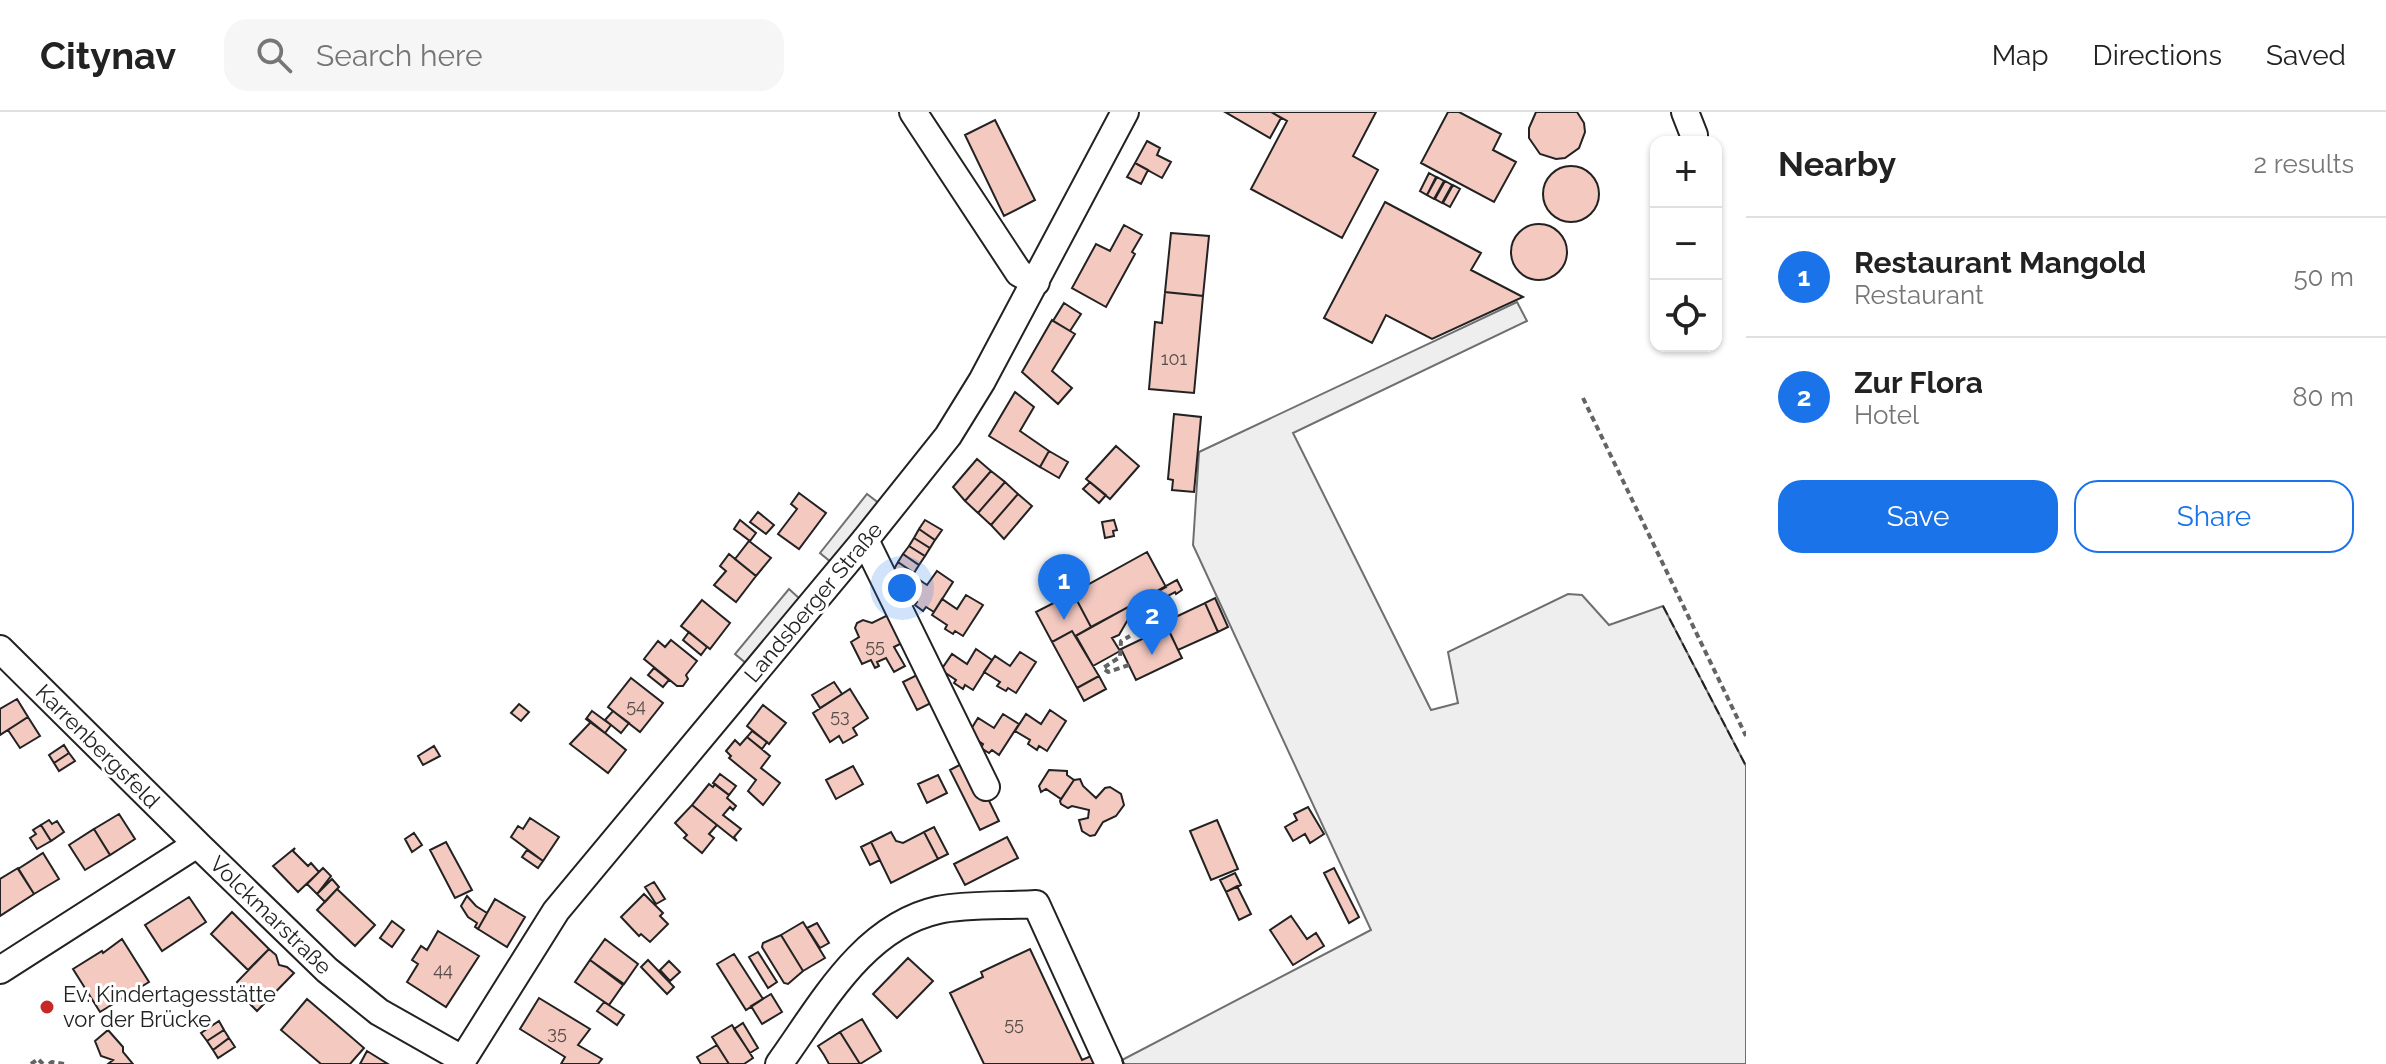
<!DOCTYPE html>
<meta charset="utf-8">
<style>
body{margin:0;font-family:Raleway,sans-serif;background:#f6f6f6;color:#222}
.controls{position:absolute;right:24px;top:24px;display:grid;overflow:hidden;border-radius:16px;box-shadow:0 2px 6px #0004}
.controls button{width:72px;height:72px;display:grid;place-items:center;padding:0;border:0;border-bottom:2px solid #e0e0e0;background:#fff;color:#222;font:40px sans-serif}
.you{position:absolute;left:902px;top:476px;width:28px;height:28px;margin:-20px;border:6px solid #fff;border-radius:50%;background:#1a73e8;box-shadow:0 0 0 12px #1a73e833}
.badge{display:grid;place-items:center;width:52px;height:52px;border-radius:50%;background:#1a73e8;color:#fff;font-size:26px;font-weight:700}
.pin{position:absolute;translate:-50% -66px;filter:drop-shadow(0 2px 4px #0008)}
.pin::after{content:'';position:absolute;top:42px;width:28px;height:24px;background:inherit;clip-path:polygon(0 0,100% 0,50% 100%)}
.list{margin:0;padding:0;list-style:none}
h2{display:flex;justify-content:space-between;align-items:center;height:104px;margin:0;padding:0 32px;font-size:34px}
h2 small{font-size:26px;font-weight:400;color:#767676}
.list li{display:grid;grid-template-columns:52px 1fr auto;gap:24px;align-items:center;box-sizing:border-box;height:120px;padding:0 32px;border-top:2px solid #e0e0e0}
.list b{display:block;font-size:30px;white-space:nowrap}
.list p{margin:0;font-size:26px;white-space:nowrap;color:#767676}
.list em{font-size:26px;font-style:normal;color:#767676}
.actions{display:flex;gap:16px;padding:24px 32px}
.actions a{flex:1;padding:18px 0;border:2px solid #1a73e8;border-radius:24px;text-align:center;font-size:28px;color:#1a73e8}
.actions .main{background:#1a73e8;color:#fff}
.icon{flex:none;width:44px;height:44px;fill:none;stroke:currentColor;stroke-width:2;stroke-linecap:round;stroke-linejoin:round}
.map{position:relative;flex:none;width:1746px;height:952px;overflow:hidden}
header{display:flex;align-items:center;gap:48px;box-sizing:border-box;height:112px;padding:0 40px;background:#fff;border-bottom:2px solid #e0e0e0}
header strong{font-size:38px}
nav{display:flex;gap:44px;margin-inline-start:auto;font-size:28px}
.search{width:560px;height:72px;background:#f6f6f6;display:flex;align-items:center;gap:20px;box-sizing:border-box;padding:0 28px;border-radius:24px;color:#767676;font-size:30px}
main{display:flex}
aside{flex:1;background:#fff}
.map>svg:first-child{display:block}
.green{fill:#eee;stroke:#6f6f6f;stroke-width:2}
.parking{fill:#ededed;stroke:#6f6f6f;stroke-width:2}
.building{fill:#f3c9c0;stroke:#222;stroke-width:2}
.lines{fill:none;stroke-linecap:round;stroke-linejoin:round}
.minor-casing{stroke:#222;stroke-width:30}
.path{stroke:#646464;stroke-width:4;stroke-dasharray:6 4;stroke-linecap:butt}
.minor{stroke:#fff;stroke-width:26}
.fence{stroke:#222;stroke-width:2;stroke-dasharray:10 4;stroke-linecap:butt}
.poi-dot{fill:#c62828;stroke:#fff;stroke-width:3}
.labels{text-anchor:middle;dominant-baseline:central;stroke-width:6;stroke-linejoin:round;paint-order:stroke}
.number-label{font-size:18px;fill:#564c4a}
.street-label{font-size:22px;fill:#222;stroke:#fff}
.poi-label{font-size:22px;fill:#222;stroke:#fff;text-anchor:start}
</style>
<header>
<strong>Citynav</strong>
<div class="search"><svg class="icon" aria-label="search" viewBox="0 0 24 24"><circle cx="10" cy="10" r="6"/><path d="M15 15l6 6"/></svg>Search here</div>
<nav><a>Map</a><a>Directions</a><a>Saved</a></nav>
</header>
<main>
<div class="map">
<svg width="1746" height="952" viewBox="0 0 1746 952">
<rect width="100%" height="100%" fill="#fff"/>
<path class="green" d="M1517,190L1527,209L1293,321L1431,598L1458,591L1448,540L1568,482L1582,483L1609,513L1663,494L1746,654V952H1124L1122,948L1371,818L1193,433L1199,340Z"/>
<path class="parking" d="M867,382L880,392L832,451L820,441Z
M789,477L800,487L747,552L735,542Z"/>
<path class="building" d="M1225,0H1271L1281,6L1270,26Z
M1376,0L1353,44L1378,58L1342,126L1251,77L1287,9L1271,0Z
M1448,0H1459L1501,22L1493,38L1516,50L1494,90L1421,51Z
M1536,0H1577L1584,11L1585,20L1579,36L1565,46L1556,47L1540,42L1529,26V16Z
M995,8L1035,88L1004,104L965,23Z
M1147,29L1160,36L1157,43L1171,50L1162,66L1135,51Z
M1135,51L1148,58L1141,72L1127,65Z
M1543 82a28 28 0 1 1 56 0a28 28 0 1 1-56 0Z
M1429,61L1436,65L1427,83L1420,79Z
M1437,65L1444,69L1434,87L1427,83Z
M1445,69L1452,73L1442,91L1435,87Z
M1453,73L1460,77L1450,95L1443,91Z
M1385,90L1481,141L1471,158L1523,185L1432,227L1386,203L1372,231L1324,206Z
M1511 140a28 28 0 1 1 56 0a28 28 0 1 1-56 0Z
M1124,113L1142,123L1132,140L1135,142L1106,195L1072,176L1096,132L1110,139Z
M1171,121L1209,124L1203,184L1165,180Z
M1165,180L1203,184L1194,281L1149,277L1155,210L1162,211Z
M1064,191L1081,202L1070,219L1053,209Z
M1052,208L1075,222L1052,259L1072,276L1058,292L1022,260Z
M1015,280L1034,295L1020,319L1049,339L1040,355L989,324Z
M1174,302L1201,305L1194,380L1172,378L1173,368L1168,367Z
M1116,334L1139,354L1110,387L1086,367Z
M1049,339L1068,350L1059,366L1040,355Z
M977,347L991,359L965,389L953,375Z
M991,359L1005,370L978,401L965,389Z
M1005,370L1018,382L991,413L978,401Z
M1090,370L1106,383L1099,391L1083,377Z
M799,381L826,401L799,437L778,422L797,397L791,392Z
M1018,382L1032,394L1004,427L991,413Z
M758,400L774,413L766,422L750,410Z
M740,408L756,421L750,429L734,417Z
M925,408L942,418L935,428L919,417Z
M1114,408L1117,418L1113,419L1114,424L1105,426L1102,410Z
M919,417L935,428L930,436L914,426Z
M914,426L930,436L925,444L909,434Z
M749,429L771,446L756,464L735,447Z
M909,434L925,444L919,453L903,442Z
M1147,440L1166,475L1091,515L1073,481Z
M729,442L756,464L736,490L714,473L726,459L720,454Z
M903,442L919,453L914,461L898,450Z
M898,450L914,461L909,469L893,459Z
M937,459L953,470L934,500L926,495L923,499L915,493L917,490L902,480L912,463L927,473Z
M1177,468L1182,478L1176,482L1175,480L1130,504L1119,523L1112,526L1120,539L1093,554L1076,524Z
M1073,481L1091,515L1075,524L1072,519L1052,530L1036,500Z
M966,483L983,493L963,524L955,519L953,522L945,517L947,513L932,503L942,487L957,497Z
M1215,486L1228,515L1218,520L1205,491Z
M702,488L730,511L710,537L681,514Z
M1205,491L1218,520L1178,538L1165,510Z
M888,503L902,531L894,535L905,554L894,560L886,546L877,550L879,554L875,556L871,548L862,552L851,530L859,525L855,516L857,511L863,508L872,511Z
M1167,515L1182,546L1136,568L1121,537Z
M1072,519L1099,564L1077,576L1052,530Z
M689,520L707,535L701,543L683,528Z
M671,528L697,549L686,563L688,567L683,574H677L644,547L658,529L665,535Z
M976,537L992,548L973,578L965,573L963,577L954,571L956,568L941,558L952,542L967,552Z
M1020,540L1036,550L1016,581L1008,576L1006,579L997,574L1000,570L984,560L995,544L1010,554Z
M654,556L669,568L663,575L648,563Z
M921,561L935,589L917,598L903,570Z
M1099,564L1106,577L1084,589L1077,576Z
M631,566L663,591L640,620L608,595Z
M834,570L842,582L820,596L812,583Z
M850,577L868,606L853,616L857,623L843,631L839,624L830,630L813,601Z
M17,587L28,605L0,623V597Z
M519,592L529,600L521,609L511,601Z
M763,593L786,611L769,632L747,614Z
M1050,598L1066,609L1047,639L1039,634L1037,638L1028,632L1030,628L1015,619L1026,602L1041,612Z
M592,599L611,613L605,621L586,607Z
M613,599L629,611L621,621L605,608Z
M1003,602L1019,612L999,643L992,638L989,641L981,636L983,632L968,622L978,606L994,616Z
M28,605L40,624L20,636L8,618Z
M589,608L626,638L608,661L570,632L590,611Z
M752,619L767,630L762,637L747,625Z
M747,625L770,644L761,656L780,671L763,693L748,679L756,668L729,646L731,644L726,639L735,628L740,633Z
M64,633L69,641L54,651L49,643Z
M434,634L440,644L423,653L418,644Z
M69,641L75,649L59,659L54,651Z
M969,648L999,709L980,718L950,658Z
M853,654L863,672L836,687L826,668Z
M1049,658L1067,659V663L1074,668L1061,687L1046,677L1041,680L1039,674Z
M720,662L736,674L729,683L713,671Z
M938,663L947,681L927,691L918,672Z
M1080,667L1083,674L1096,686L1105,676L1110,675L1121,682L1124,693L1116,704L1103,710L1095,723L1090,724L1082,719L1079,708L1088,706L1089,698L1072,694L1068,696L1061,692L1060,689L1074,668Z
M709,672L713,675L715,672L729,683L727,686L736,694L733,698L730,695L723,703L741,717L734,725L737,729L692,693Z
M692,693L717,713L709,722L714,726L702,741L684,726L687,723L675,711Z
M1308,695L1324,722L1310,731L1305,722L1293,729L1285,715L1297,708L1294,702Z
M119,702L135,727L110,743L94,717Z
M530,706L559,725L543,749L511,725L518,714L523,717Z
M49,708L52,712L57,709L64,720L51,729L41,713Z
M1217,708L1238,757L1211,768L1190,719Z
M41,713L51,729L37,737L30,726L36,722L33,718Z
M934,715L948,742L938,747L924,720Z
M94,717L110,743L85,758L69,733Z
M891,720L896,729L903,731L924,720L938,747L891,771L871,730Z
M414,721L422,733L412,740L405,727Z
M1007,725L1018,746L965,773L954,752Z
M446,730L472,778L455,786L430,738Z
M871,730L880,748L870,753L861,735Z
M295,736L293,739L308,754L311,751L319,760L298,780L273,754Z
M527,738L543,749L538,756L522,745Z
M43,741L59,767L34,782L18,757Z
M18,756L34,782L0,804V767Z
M323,756L331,764L317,782L307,772Z
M1334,756L1359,805L1349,811L1324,761Z
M1235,761L1241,773L1226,780L1220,768Z
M332,767L339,775L325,790L317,782Z
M654,770L665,787L656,792L645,775Z
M1237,774L1251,802L1239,808L1226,780Z
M337,777L375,813L355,834L317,798Z
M644,782L663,801L660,804L668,812L650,830L641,822L639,824L621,805Z
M467,784L476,794L487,801L478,817L475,815L477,811L468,805L461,794Z
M189,785L206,810L162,839L145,813Z
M495,787L525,805L507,835L478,817Z
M232,800L269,837L248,858L211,822Z
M1291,804L1307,827L1316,821L1324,834L1293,853L1270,818Z
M392,809L404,818L392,835L380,826Z
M803,810L825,846L803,859L781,823Z
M817,811L829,831L820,836L807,816Z
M438,819L479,844L446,895L407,870L418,852L412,848L421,834L427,838Z
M781,823L803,859L788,872L784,871L762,835L763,831Z
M122,827L149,870L100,900L73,857L102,839L103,841Z
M605,827L638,852L624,872L590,848Z
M269,837L276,843L279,853L287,855L294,861L257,899L240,882L244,878L237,870Z
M1030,837L1082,948L1098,941L1103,952H984L950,881L983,865L981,860Z
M758,840L777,870L768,876L749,845Z
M734,842L763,887L746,898L717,852Z
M908,846L933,869L897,906L873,882Z
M590,848L623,873L609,893L575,870Z
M648,848L674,875L667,882L641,855Z
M669,849L680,860L670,869L660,858Z
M771,882L782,900L762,912L751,894Z
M539,886L590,917L578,933L602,947L598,952H561L565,945L520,917Z
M307,887L364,936L350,952H321L281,918Z
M604,890L624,903L617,913L597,899Z
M862,907L881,939L860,952L840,920Z
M219,909L224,918L207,929L201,921Z
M743,911L758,936L750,941L734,917Z
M732,913L753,946L744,952H729L712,925Z
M108,918L123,935V940L133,952H108L113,948L101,944L95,929Z
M224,918L229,926L213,938L207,929Z
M840,920L860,952H829L824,943L818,934Z
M229,926L235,935L218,946L213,938Z
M717,933L729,952H701L697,945Z
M367,939L388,952H360Z"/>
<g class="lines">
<g class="minor-casing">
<path id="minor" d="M913,0L1019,161L1036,170
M1685,0L1694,23L1693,30
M865,428L986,675
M0,537L197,732
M0,858L197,732L327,858L379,900L462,947
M460,952L556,799L865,428L948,324L982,269L1125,0
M779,952C821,894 862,815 938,798C965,792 1007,794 1036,792L1109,952"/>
</g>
<path class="path" d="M1583,286L1746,624
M1129,553L1108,560L1103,556L1120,545L1121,529L1130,524
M31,952L38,947L43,952
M49,952L52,950L64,952"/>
<use href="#minor" class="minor"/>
<path class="fence" d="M1663,494L1746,654
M1122,948L1124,952"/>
</g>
<circle class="poi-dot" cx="47" cy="895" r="8"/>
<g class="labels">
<g class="number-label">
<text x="1174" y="246">101</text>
<text x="875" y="533">55</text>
<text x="636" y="593">54</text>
<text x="840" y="603">53</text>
<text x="443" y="857">44</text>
<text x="1014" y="911">55</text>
<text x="557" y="920">35</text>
</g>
<g class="street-label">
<text transform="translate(813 490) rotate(-50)">Landsberger Straße</text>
<text transform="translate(98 634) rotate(45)">Karrenbergsfeld</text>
<text transform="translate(271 803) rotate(44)">Volckmarstraße</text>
</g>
<g class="poi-label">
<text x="63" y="882">Ev. Kindertagesstätte<tspan x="63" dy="25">vor der Brücke</tspan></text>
</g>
</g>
</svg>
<div class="controls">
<button>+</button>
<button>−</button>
<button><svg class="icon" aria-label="locate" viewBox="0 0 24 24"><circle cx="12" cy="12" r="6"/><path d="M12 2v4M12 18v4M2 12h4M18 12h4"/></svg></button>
</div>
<div class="you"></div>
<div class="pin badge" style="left:1064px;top:508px">1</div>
<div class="pin badge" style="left:1152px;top:543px">2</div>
</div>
<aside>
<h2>Nearby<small>2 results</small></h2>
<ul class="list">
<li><span class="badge">1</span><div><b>Restaurant Mangold</b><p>Restaurant</p></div><em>50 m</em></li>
<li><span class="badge">2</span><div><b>Zur Flora</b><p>Hotel</p></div><em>80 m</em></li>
</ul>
<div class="actions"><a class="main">Save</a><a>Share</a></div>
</aside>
</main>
